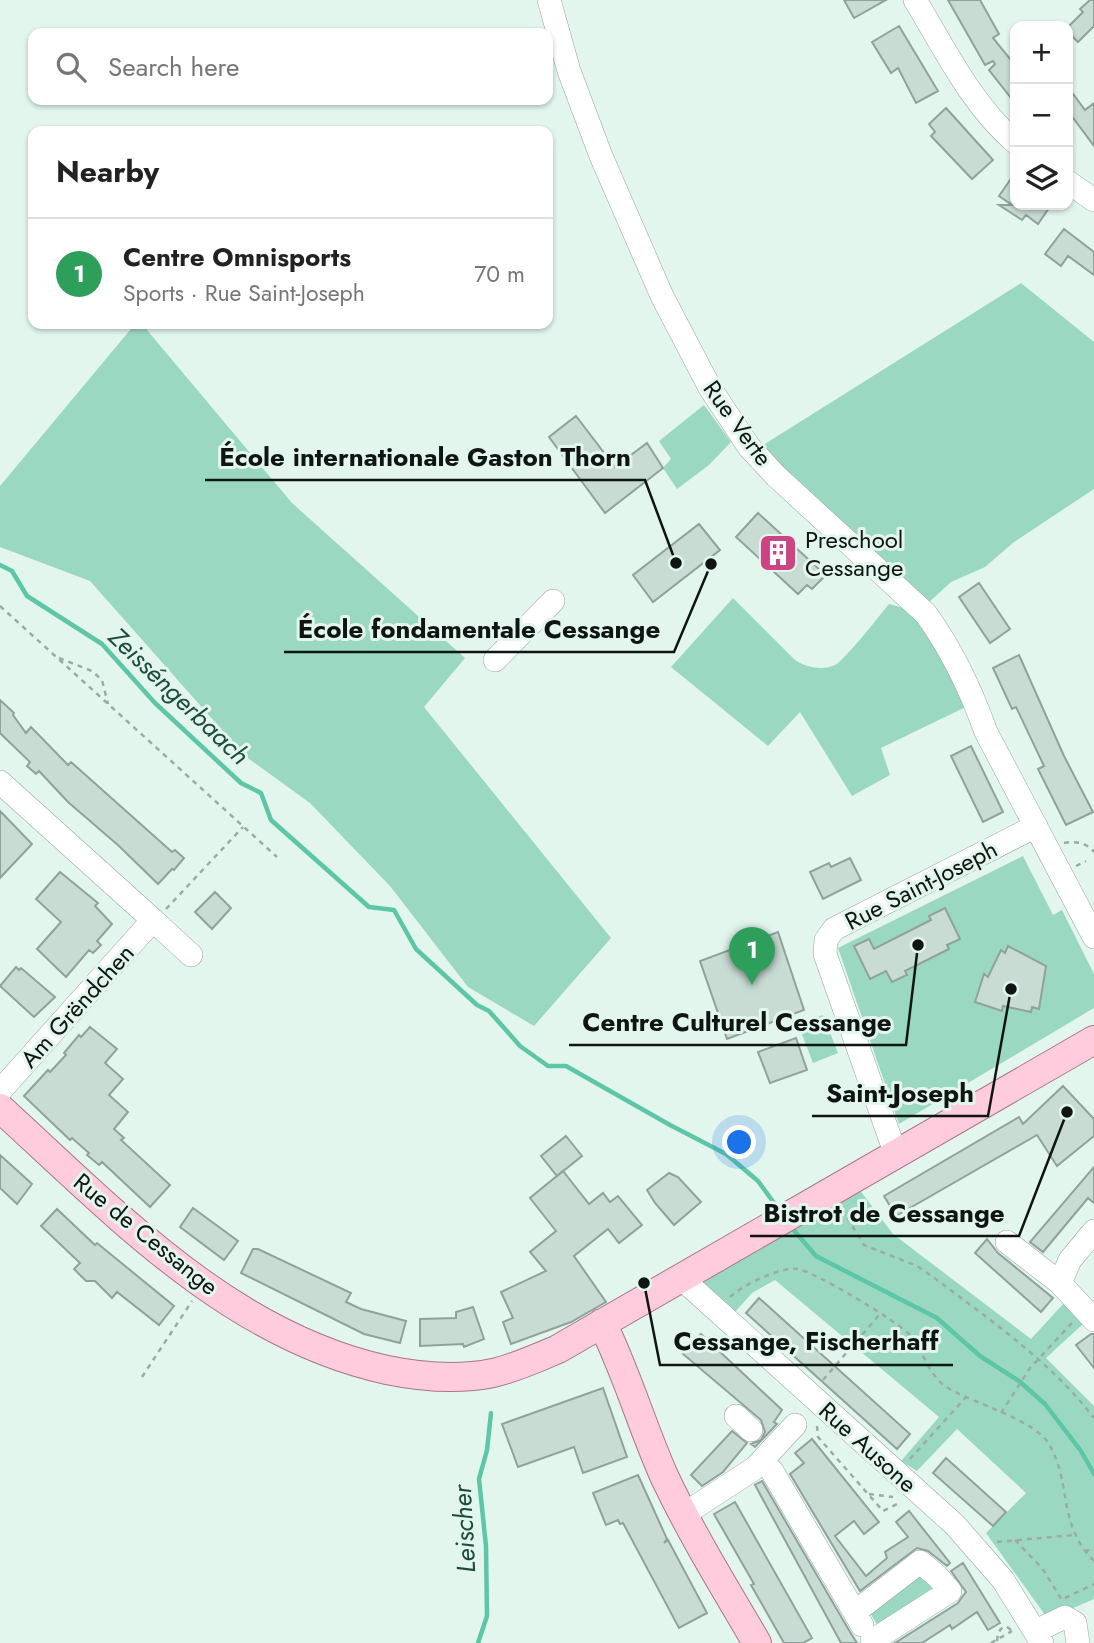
<!DOCTYPE html>
<meta charset="utf-8">
<style>
body{margin:0;font-family:Jost,sans-serif;background:#f6f6f6;color:#222}
.controls{position:absolute;right:21px;top:21px;display:grid;overflow:hidden;border-radius:14px;box-shadow:0 2px 5px #0004}
.controls button{width:63px;height:63px;display:grid;place-items:center;padding:0;border:0;border-bottom:2px solid #e0e0e0;background:#fff;color:#222;font:35px sans-serif}
.you{position:absolute;left:740px;top:1143px;width:24px;height:24px;margin:-18px;border:5px solid #fff;border-radius:50%;background:#1a73e8;box-shadow:0 0 0 10px #1a73e833}
.badge{display:grid;place-items:center;width:46px;height:46px;border-radius:50%;background:#cc4481;color:#fff;font-size:23px;font-weight:700}
.pin{position:absolute;translate:-50% -58px;filter:drop-shadow(0 2px 4px #0008)}
.pin::after{content:'';position:absolute;top:37px;width:24px;height:21px;background:inherit;clip-path:polygon(0 0,100% 0,50% 100%)}
.list{margin:0;padding:0;list-style:none}
h2{display:flex;justify-content:space-between;align-items:center;height:91px;margin:0;padding:0 28px;font-size:30px}
h2 small{font-size:23px;font-weight:400;color:#767676}
.list li{display:grid;grid-template-columns:46px 1fr auto;gap:21px;align-items:center;box-sizing:border-box;height:112px;padding:0 28px;border-top:2px solid #e0e0e0}
.list b{display:block;font-size:26px;white-space:nowrap}
.list p{margin:0;font-size:23px;white-space:nowrap;color:#767676}
.list em{font-size:23px;font-style:normal;color:#767676}
.icon{flex:none;width:38px;height:38px;fill:none;stroke:currentColor;stroke-width:2;stroke-linecap:round;stroke-linejoin:round}
.map{position:relative;flex:none;width:1094px;height:1643px;overflow:hidden}
.search{position:absolute;background:#fff;box-shadow:0 2px 5px #0004;left:28px;top:28px;width:525px;height:77px;display:flex;align-items:center;gap:18px;box-sizing:border-box;padding:0 24px;border-radius:14px;color:#767676;font-size:26px}
.panel{position:absolute;background:#fff;box-shadow:0 2px 5px #0004;left:28px;top:126px;width:525px;height:203px;border-radius:14px}
.map>svg:first-child{display:block}
.green{fill:#9bd8c2}
.lines{fill:none;stroke-linecap:round;stroke-linejoin:round}
.stream{stroke:#5dc6a6;stroke-width:4.5}
.building{fill:#c8dcd4;stroke:#8fa29b;stroke-width:2}
.minor-casing{stroke:#94a7a0;stroke-width:24}
.major-casing{stroke:#a97688;stroke-width:30}
.path{stroke:#9baba5;stroke-width:2.5;stroke-dasharray:5 5;stroke-linecap:butt}
.minor{stroke:#fff;stroke-width:23}
.major{stroke:#feccdd;stroke-width:28}
.labels{text-anchor:middle;dominant-baseline:central;stroke-width:6;stroke-linejoin:round;paint-order:stroke}
.street-label{font-size:24px;fill:#0e1512;stroke:#e2f6ee}
.poi-label{font-size:24px;fill:#0e1512;stroke:#e2f6ee;text-anchor:start}
.water-label{font-size:26px;font-style:italic;fill:#1d4b3d;stroke:#e2f6ee}
.leader{fill:none;stroke:#0e1512;stroke-width:2.5}
.callout-dot{fill:#0e1512;stroke:#e2f6ee;stroke-width:2.5}
.callout-label{font-size:26px;text-anchor:middle;font-weight:bold;fill:#0e1512;stroke:#e2f6ee;stroke-width:6;stroke-linejoin:round;paint-order:stroke}
</style>
<div class="map">
<svg width="1094" height="1643" viewBox="0 0 1094 1643">
<rect width="100%" height="100%" fill="#e2f6ee"/>
<path class="green" d="M1021,283L1094,342V489L1014,542L985,567L951,582L926,605L760,447Z
M135,324H142L292,503L465,658L424,707L611,938L534,1026L468,987L390,886L310,803L245,756L90,581L0,547V486Z
M704,405L731,442L709,465L677,489L663,468L671,459L659,441Z
M733,598L794,659C804,667 822,671 835,665C843,662 881,614 889,604L926,614L976,702L881,748L890,775L852,796L800,712L768,746L671,667Z
M1023,856L1053,915L1062,910L1094,974V1008L899,1124L838,948Z
M823,1015L838,1053L813,1063L798,1024Z
M859,1189L893,1234L1031,1339L1064,1303L1084,1323L1046,1358L1094,1406V1599L1048,1619L986,1533L1026,1493L957,1429L917,1471L901,1461L939,1417L775,1280L752,1293L727,1321L681,1278Z
M919,1566L945,1590L881,1631L867,1608Z"/>
<g class="lines">
<path class="stream" d="M0,565L12,571L27,596L102,644L155,703L241,783L261,793L271,820L369,907L394,910L416,949L477,1005L489,1011L520,1046L548,1066H566L670,1125L726,1154L758,1181L780,1211
M791,1227L816,1256L937,1318L980,1356L1019,1381L1045,1404L1081,1451L1094,1474
M478,1643L487,1616L486,1546L479,1479L487,1450L491,1413"/>
</g>
<path class="building" d="M844,0H886L854,18Z
M948,0H980L999,34L993,38L1015,65V103L989,70L995,64L993,61L985,65Z
M1090,0H1094V26L1078,42L1068,32V27L1083,12L1080,9Z
M899,26L938,91L916,103L898,68L891,73L872,42Z
M1068,87L1085,110L1094,103V146L1068,111Z
M946,108L993,160L972,179L931,136L935,132L929,124Z
M1015,173V205H1051L1038,224L1026,215L1022,220L999,205H1012L999,196Z
M1064,229L1094,252V275L1068,256L1061,266L1045,254Z
M576,416L615,467L647,443L663,468L605,513L549,437Z
M758,513L820,570L819,571L824,577L812,589L807,585L798,594L736,537Z
M699,524L720,550L653,602L633,575Z
M979,583L1010,629L990,643L959,597Z
M1019,655L1064,756L1093,812L1066,825L1038,769L1044,766L1016,707L1012,709L993,668Z
M0,700L14,713L13,715L26,733L31,727L68,765L71,762L172,852L175,850L184,858L174,870L172,869L158,884L119,846L68,802L39,771L36,774L27,766L30,762L0,733Z
M971,746L1003,812L983,822L951,756Z
M0,811L32,844L0,878Z
M850,858L861,880L823,899L810,872L829,863L831,867Z
M60,872L98,903L95,906L112,924L97,941L101,945L93,953L89,950L66,977L37,949L61,922L36,899Z
M215,892L231,908L212,929L195,912Z
M945,908L960,939L947,945L949,949L905,971L907,975L892,982L886,971L870,979L854,946L869,939L874,949L931,920L929,916Z
M778,932L804,1010L727,1039L700,961Z
M1008,946L1046,966L1039,1009L1032,1007L1031,1012L1003,1006L1002,1011L975,1002L984,974L988,977L1001,950L1005,953Z
M16,967L19,970L21,968L55,997L34,1017L0,986Z
M90,1027L117,1049L105,1063L123,1079L109,1095L128,1112L114,1129L124,1138L121,1140L170,1185L150,1207L102,1162L99,1165L87,1155L89,1153L72,1138L70,1140L24,1096L48,1070L50,1072L66,1055L64,1053L79,1035L81,1037Z
M796,1038L807,1070L770,1083L758,1052Z
M1063,1086L1094,1119V1136L1057,1166L1037,1135L896,1216L884,1196L1019,1117L1023,1124Z
M566,1136L582,1156L557,1176L541,1156Z
M0,1155L32,1184L17,1204L0,1188Z
M1094,1167V1203L1088,1198L1043,1252L1030,1242Z
M563,1171L589,1204L603,1193L610,1202L618,1196L642,1225L619,1243L608,1229L574,1256L606,1302L571,1322L511,1344L503,1322L513,1318L501,1292L546,1271L530,1252L556,1231L530,1198Z
M669,1173L678,1177L701,1202L674,1225L655,1203L647,1190Z
M193,1208L238,1241L224,1260L180,1227Z
M57,1209L95,1245L97,1243L174,1306L159,1325L117,1292L112,1298L95,1281H86L74,1269L80,1263L41,1226Z
M987,1239L998,1253L1053,1298L1041,1312L975,1253Z
M253,1249H258L351,1293L346,1302L361,1309L406,1321L400,1343L364,1334L241,1273Z
M759,1298L910,1434L897,1449L746,1313Z
M473,1307L484,1339L464,1347L463,1344L420,1346V1319L456,1318V1312Z
M701,1334L782,1410L774,1422L777,1424L755,1447L751,1444L761,1440L765,1432L761,1420L683,1354Z
M1091,1334H1094V1368L1076,1345Z
M603,1388L627,1457L583,1473L574,1447L518,1467L502,1424Z
M732,1431L747,1443L723,1472L702,1486L691,1475Z
M812,1439L879,1522L864,1534L854,1521L835,1536L866,1576L887,1558L885,1552L908,1537L896,1522L909,1511L950,1563L947,1566L928,1551L917,1548L860,1591L790,1474L804,1463L795,1453Z
M946,1458L1006,1512L993,1526L933,1473Z
M638,1475L667,1539L664,1543L668,1540L707,1613L679,1628L623,1523L620,1524L618,1520L606,1525L593,1493Z
M762,1481L850,1632L857,1643H841L755,1485Z
M735,1502L812,1638L803,1643H784L751,1585L754,1584L714,1514Z
M963,1563L1000,1623L988,1630L977,1612L952,1629L950,1625L922,1643H895L958,1603L962,1597L966,1592L951,1571Z"/>
<g class="lines">
<g class="minor-casing">
<path id="minor" d="M549,0L569,71L601,156L662,296L710,388L749,447L776,476L926,614C952,650 971,690 986,732L1094,937
M915,0C945,49 971,104 1015,142
M1068,182L1094,200
M495,660L553,601
M0,782L153,920L0,1091
M153,920L191,955
M896,1155L825,954L826,940L834,929L1036,826
M1094,1231L1070,1260L1060,1283L1094,1320
M1007,1242L1060,1283
M681,1278L955,1525L1003,1580L1042,1643
M736,1416L751,1430
M772,1471L862,1625
M683,1515L755,1468L795,1425
M855,1612L920,1562L937,1576L950,1591L872,1641
M1036,1631L1065,1617L1075,1623L1078,1643"/>
</g>
<g class="major-casing">
<path id="major" d="M0,1108C114,1212 230,1336 387,1370C421,1377 459,1380 493,1373C515,1368 537,1358 558,1349L1094,1040
M602,1323C627,1373 642,1427 665,1478C692,1535 725,1588 757,1643"/>
</g>
<path class="path" d="M0,606L277,857
M59,658L92,671L102,680L108,704
M1064,843C1076,841 1086,842 1094,852
M1076,866L1086,861
M166,909L243,827
M842,1209L864,1245L917,1266L933,1277C990,1320 1050,1361 1094,1418
M730,1297C743,1285 779,1267 797,1269C814,1271 899,1322 911,1336C924,1352 929,1377 948,1388C973,1403 1035,1420 1049,1444C1072,1483 1057,1524 1094,1561
M142,1377L192,1301
M823,1380L880,1314
M1001,1413L1030,1368L1072,1323
M817,1426L818,1437L883,1511L901,1502
M910,1459L966,1397
M869,1494L893,1497
M1015,1540L1042,1568L1062,1600
M997,1542L1074,1535
M1085,1552L1094,1547
M1065,1598L1094,1584
M997,1641C998,1634 998,1629 1006,1626L1012,1631
M991,1643L1012,1631"/>
<use href="#minor" class="minor"/>
<use href="#major" class="major"/>
</g>
<defs>
<g id="building-square" transform="scale(2.0125)"><rect x="-9" y="-9" width="18" height="18" rx="4" fill="#cc4481" stroke="#e2f6ee"/><path d="M-4-6H4V6H1V3H-1V6H-4ZM-2.5-4.3h1.7v1.8h-1.7ZM.8-4.3h1.7v1.8H.8ZM-2.5-1h1.7V.8h-1.7ZM.8-1h1.7V.8H.8Z" fill="#fff"/></g>
</defs>
<g fill-rule="evenodd">
<use href="#building-square" x="778" y="553"/>
</g>
<g class="labels">
<g class="street-label">
<text transform="translate(738 423) rotate(54)">Rue Verte</text>
<text transform="translate(921 885) rotate(-27)">Rue Saint-Joseph</text>
<text transform="translate(77 1006) rotate(-48)">Am Grëndchen</text>
<text transform="translate(146 1234) rotate(39)">Rue de Cessange</text>
<text transform="translate(868 1447) rotate(42)">Rue Ausone</text>
</g>
<g class="poi-label">
<text x="805" y="539">Preschool<tspan x="805" dy="28">Cessange</tspan></text>
</g>
<g class="water-label">
<text transform="translate(179 696) rotate(44)">Zeisséngerbaach</text>
<text transform="translate(464 1529) rotate(-93)">Leischer</text>
</g>
</g>
<path class="leader" d="M676 563L645 480H205M711 564L674 652H284M918 945L906 1045H569M1011 989L988 1116H812M1067 1112L1019 1236H750M644 1283L660 1365H953"/>
<g class="callout-dot">
<circle cx="676" cy="563" r="7"/>
<circle cx="711" cy="564" r="7"/>
<circle cx="918" cy="945" r="7"/>
<circle cx="1011" cy="989" r="7"/>
<circle cx="1067" cy="1112" r="7"/>
<circle cx="644" cy="1283" r="7"/>
</g>
<g class="callout-label">
<text x="425" y="466">École internationale Gaston Thorn</text>
<text x="479" y="638">École fondamentale Cessange</text>
<text x="737" y="1031">Centre Culturel Cessange</text>
<text x="900" y="1102">Saint-Joseph</text>
<text x="884" y="1222">Bistrot de Cessange</text>
<text x="806" y="1350">Cessange, Fischerhaff</text>
</g>
</svg>
<div class="controls">
<button>+</button>
<button>−</button>
<button><svg class="icon" aria-label="layers" viewBox="0 0 24 24"><path d="M12 4l9 5-9 5-9-5zM3 14l9 5 9-5"/></svg></button>
</div>
<div class="you"></div>
<div class="pin badge" style="left:752px;top:985px;background:#2e9e5b">1</div>
<div class="search"><svg class="icon" aria-label="search" viewBox="0 0 24 24"><circle cx="10" cy="10" r="6"/><path d="M15 15l6 6"/></svg>Search here</div>
<section class="panel">
<h2>Nearby<small></small></h2>
<ul class="list">
<li><span class="badge" style="background:#2e9e5b">1</span><div><b>Centre Omnisports</b><p>Sports · Rue Saint-Joseph</p></div><em>70 m</em></li>
</ul>
</section>
</div>
